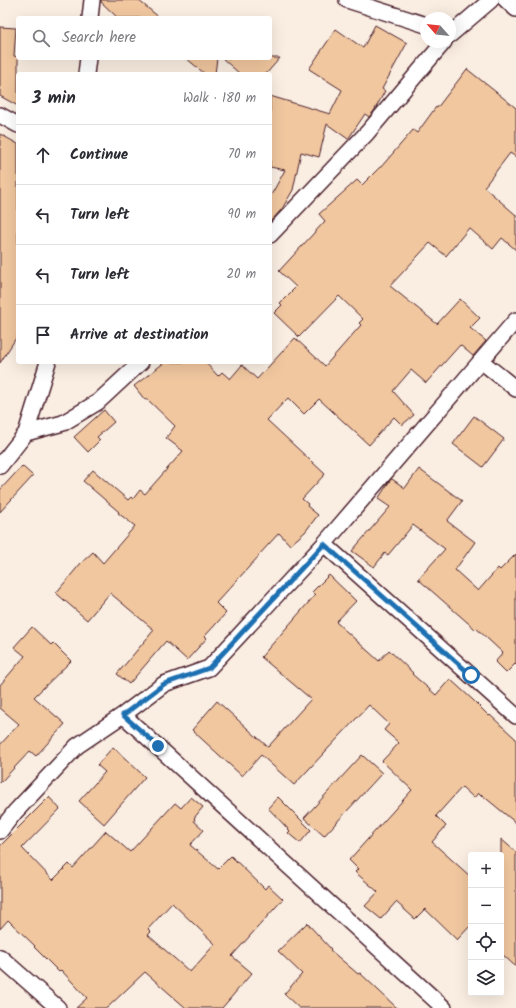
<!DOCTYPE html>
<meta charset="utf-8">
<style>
body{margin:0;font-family:Kalam,sans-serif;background:#f7f7f7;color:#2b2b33}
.controls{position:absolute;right:12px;bottom:12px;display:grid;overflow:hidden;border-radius:4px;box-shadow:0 4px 16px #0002}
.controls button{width:36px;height:36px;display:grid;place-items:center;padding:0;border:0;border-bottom:1px solid #e1e1e2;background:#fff;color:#2b2b33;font:20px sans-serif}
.compass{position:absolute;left:420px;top:12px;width:36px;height:36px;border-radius:50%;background:#fff;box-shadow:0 4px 16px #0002;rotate:297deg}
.stop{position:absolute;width:12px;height:12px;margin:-9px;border:3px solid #1f6fb2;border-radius:50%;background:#fff}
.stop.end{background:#1f6fb2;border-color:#fff;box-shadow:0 1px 4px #0008}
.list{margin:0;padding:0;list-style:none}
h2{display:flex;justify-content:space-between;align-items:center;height:52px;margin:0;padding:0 16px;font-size:17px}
h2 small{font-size:13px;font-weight:400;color:#7c7c81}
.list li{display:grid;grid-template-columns:26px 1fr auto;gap:12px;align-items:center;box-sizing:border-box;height:60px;padding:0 16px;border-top:1px solid #e1e1e2}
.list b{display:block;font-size:15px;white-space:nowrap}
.list em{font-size:13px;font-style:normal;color:#7c7c81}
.icon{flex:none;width:22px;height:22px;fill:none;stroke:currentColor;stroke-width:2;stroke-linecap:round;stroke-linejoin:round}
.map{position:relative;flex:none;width:516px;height:1008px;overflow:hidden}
.search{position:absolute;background:#fff;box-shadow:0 4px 16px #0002;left:16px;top:16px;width:256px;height:44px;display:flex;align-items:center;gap:10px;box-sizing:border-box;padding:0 14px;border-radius:4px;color:#7c7c81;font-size:15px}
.panel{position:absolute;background:#fff;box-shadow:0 4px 16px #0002;left:16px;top:72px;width:256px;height:292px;border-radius:4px}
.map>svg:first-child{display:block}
.building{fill:#f0c79f;stroke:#4a1f2b;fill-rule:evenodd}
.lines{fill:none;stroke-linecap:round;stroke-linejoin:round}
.street-casing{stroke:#4a1f2b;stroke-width:18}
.street{stroke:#fff;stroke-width:15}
.route{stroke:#1f6fb2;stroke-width:5}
</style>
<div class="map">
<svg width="516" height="1008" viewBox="0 0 516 1008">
<rect width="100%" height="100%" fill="#faeee2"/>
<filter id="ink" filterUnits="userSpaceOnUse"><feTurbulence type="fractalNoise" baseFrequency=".025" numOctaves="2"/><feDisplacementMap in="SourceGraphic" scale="8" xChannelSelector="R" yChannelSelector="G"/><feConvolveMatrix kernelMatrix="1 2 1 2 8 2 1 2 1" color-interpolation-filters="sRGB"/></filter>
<g filter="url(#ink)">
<path class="building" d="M101,0H138L160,18H118L101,2Z
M375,25L407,43L382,89L385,91L374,111L369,117L365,114L348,139L327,124L319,157L301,152L293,190L282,209L270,222V197L285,170L270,167V96L330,114L342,90L309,69L336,29L363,48Z
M0,27L16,28L14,56L18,57V106L0,96Z
M186,58H217L215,74H205Z
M222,58H280L266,74H240Z
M467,69L516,108V157L510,153L484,187L516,215V250L502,238L493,249L469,228L446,256L430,243L390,286L437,324L460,299L480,318L470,328L486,341L473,356L460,345L426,383L411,370L393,391L414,415L402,425L394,417L369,445L319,399L304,414L288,398L267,420L325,474L302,499L308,504L307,506L318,515L305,532L290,545L279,533L258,556H259L216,603L226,613L205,636L207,638L187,660L166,641L129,684L117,674L154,630L110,593L87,620L56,593L81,563L93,552L103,563L135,526L118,513L119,512L83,481L93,470L128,500L131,497L133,499L140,490L145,494L183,451L166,438L175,426L147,399L145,400L134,386L165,362H205L218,376L222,372L230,379L242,365L257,379L295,338L325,366L361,325L359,323L363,319L339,296L299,337L274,313L282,305L280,303L296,287L279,271L325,221L319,214L357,180L362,185L380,167H381L413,130L417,133L436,107L437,108Z
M0,134L18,144V335L0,363Z
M104,410L114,422L97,437L100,440L88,452L74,437Z
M474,416L504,439L483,467L453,444Z
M22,466L33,476L0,512V490Z
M419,469L462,501L447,521L475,542L455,570L478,591L498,568L500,570L516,554V665L515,664L506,673L495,662L503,653L476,628L475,629L418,579L445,549L413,525L388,555L385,553L374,567L352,551L390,507L378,499L391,479H392L405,488Z
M329,575L356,601L336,622L379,661L389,650L413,673L412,674L436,695L450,679L473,700L489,716L490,715L516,739V823L482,795L481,796L478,793L474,798L462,787L436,816L446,826L432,842L471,877V925L457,940L425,909L415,919L396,902L381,919L365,906L378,892L355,872L358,869L349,860L412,790L382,761L399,743L384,730L389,724L369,705L294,785L261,755L242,776L192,730L217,701L268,747L311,699L261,657L315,595L312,592Z
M32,627L51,645L53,643L71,661L34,697L65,724L36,756L30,751L0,783V745L19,724L0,708V685L25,656L14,647Z
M113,747L145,777L104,824L79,801L105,772L97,765Z
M362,755L382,773L324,836L304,818Z
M49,797L60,809L22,848L53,880L69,864L73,868L106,831L130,852L175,803L181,808L191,797L203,807L194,818L195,819L194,821L204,830L190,845L218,869L231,856L265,889L268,885L283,899L232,956L252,973L222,1008H186L145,972L107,1008H76L87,998L61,970L59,972L34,947L35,946L8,920L0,929V846ZM172,903L215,944L190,972L148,935L151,932L148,929Z
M278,797L311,830L300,843L288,833L290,831L268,808Z
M501,839L516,852V967L501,953Z
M307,923L331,949L330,950L358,974L360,973L397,1008H299L284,994L302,974L278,951Z"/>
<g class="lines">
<g class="street-casing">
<path id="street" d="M347,0L426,25
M506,0L516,9
M90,18L92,0
M450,35L491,0
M86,74L88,58
M0,115L18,125
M270,235L367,133L444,42
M481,361L516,389
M26,433L63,423L98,402L141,362
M0,466L26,433L48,362
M324,544L516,716
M123,715L444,1008
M0,831L15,812L77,746L123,715L164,684L209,668L324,544L516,320
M0,957L58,1008"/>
</g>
<use href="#street" class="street"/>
</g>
</g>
<g class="lines" filter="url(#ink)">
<path class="route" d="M158,746L123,715L164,684L209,668L324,544L471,675"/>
</g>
</svg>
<div class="controls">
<button>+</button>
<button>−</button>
<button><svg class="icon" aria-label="locate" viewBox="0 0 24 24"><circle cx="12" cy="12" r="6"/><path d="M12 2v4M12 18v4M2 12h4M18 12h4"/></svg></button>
<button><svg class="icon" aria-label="layers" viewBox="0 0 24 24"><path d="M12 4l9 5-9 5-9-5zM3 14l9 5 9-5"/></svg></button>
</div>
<svg class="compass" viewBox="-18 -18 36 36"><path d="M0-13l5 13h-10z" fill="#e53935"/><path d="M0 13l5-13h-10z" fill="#7c7c81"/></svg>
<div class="stop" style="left:471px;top:675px"></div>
<div class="stop end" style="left:158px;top:746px"></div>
<div class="search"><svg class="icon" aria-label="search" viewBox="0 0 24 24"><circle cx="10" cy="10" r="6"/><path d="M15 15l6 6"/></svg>Search here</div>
<section class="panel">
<h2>3 min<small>Walk · 180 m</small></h2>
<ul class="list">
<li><svg class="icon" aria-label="ahead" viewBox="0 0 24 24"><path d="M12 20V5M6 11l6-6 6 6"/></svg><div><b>Continue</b></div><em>70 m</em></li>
<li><svg class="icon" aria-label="left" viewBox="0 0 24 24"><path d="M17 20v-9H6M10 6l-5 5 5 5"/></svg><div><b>Turn left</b></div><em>90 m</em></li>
<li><svg class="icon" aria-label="left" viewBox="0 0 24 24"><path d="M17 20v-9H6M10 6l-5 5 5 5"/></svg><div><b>Turn left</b></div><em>20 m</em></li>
<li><svg class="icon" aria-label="arrive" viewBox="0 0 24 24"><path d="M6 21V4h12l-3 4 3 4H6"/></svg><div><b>Arrive at destination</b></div></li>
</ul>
</section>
</div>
